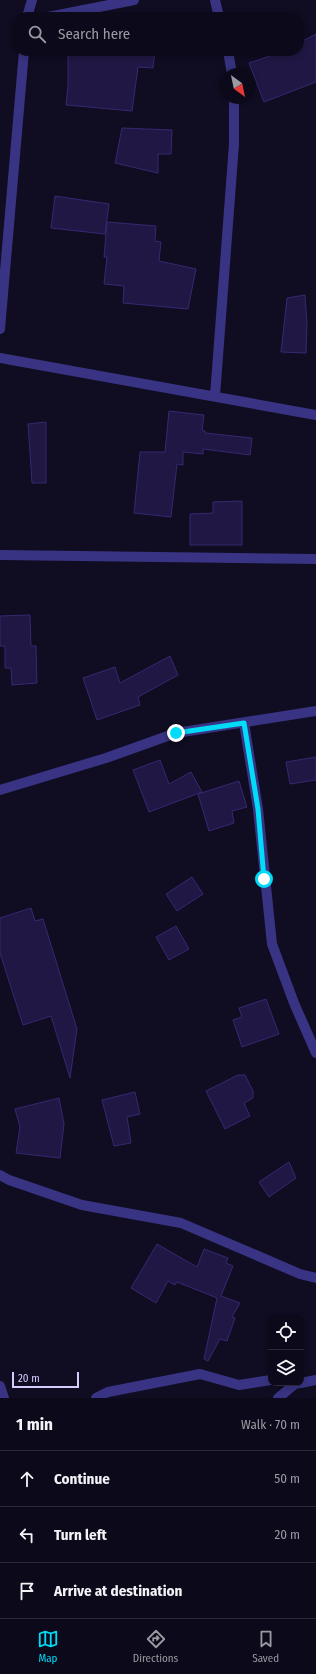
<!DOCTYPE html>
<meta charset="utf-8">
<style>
body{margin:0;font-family:"Fira Sans Condensed",sans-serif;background:#151223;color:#f1f3f6}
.controls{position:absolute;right:12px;bottom:12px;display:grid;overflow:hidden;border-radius:8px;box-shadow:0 2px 6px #0003}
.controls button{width:36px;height:36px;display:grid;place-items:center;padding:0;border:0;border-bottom:1px solid #2c2a39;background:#0c091a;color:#f1f3f6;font:20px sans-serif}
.compass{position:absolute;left:220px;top:68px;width:36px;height:36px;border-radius:50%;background:#0c091a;box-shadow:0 2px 6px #0003;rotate:147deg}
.scale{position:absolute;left:12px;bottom:10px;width:67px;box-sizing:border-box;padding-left:4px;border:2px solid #d3cdff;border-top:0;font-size:11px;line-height:14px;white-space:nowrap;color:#d3cdff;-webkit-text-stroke:3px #100c22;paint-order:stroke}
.stop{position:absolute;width:12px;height:12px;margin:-9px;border:3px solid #00dbf8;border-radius:50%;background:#fff}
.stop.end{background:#00dbf8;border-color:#fff;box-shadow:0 1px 4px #0008}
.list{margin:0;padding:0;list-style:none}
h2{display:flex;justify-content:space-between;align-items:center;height:52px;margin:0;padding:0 16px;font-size:17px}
h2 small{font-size:13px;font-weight:400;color:#9a9aa2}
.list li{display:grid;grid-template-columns:26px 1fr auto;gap:12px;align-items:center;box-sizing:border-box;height:56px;padding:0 16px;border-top:1px solid #2c2a39}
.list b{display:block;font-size:15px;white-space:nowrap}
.list em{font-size:13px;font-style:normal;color:#9a9aa2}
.icon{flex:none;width:22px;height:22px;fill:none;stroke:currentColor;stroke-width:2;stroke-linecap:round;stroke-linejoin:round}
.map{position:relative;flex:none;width:316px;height:1398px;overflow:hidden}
.search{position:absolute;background:#0c091a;box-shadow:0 2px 6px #0003;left:12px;right:12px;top:12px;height:44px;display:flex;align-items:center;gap:10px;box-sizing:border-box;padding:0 14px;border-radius:16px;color:#9a9aa2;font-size:15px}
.sheet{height:220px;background:#0c091a}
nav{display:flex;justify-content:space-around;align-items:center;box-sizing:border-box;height:56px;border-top:1px solid #2c2a39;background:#0c091a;font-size:11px;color:#9a9aa2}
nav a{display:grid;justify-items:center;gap:2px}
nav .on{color:#00dbf8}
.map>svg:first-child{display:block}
.building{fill:#211744;stroke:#372871}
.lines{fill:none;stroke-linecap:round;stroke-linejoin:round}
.minor{stroke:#383483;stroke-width:10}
.route{stroke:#00dbf8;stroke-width:5}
</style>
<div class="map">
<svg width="316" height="1398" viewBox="0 0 316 1398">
<rect width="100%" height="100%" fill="#100c22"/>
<path class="building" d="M316,34V82L264,102L249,63L285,51H299V43Z
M68,51H155L153,68L138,67L132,111L66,105L68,86Z
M122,128L172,130L171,154H158V173L115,163Z
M55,196L109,204L105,234L51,228Z
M107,222L156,226L155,241L161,242L159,261L196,269L188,309L123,303L124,286L104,284L107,257H104Z
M305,295L307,325L306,353L281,352L287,298Z
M169,411L204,415L202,430L205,431V433L252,438L250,455L203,449V454L183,452V465L177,464L171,517L134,513L140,452H165Z
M46,422V483H32L28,424Z
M242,501V545H190V514L213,513V502Z
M30,615L31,646H36L37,683L12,685L11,668H5V646H0V616Z
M170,656L178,675L138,697L140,705L97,720L83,678L115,667L120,683Z
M316,757V780L290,784L286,762Z
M160,760L169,784L191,772L202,792L149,812L133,770Z
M239,781L247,807L232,811L234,823L209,831L198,794Z
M192,877L203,894L177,911L166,894Z
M31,908L35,921L43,919L77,1029L70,1078L51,1016L23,1025L0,953V918Z
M176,926L189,949L169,960L156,937Z
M266,999L279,1034L242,1047L233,1020L242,1017L239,1008Z
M238,1075H245L253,1091V1098L244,1103L250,1116L225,1129L206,1091Z
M135,1092L140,1114L127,1117L131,1143L114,1146L102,1100Z
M59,1098L64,1124L60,1158L16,1153L20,1127L15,1109Z
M289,1162L296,1178L269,1197L259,1182Z
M157,1244L197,1267L204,1249L228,1258L226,1263L233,1266L221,1296L240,1303L232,1317L235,1318L227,1341L220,1339L208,1361L204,1359L217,1298L177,1282L175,1285L168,1281L156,1303L131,1288Z"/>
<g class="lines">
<path class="minor" d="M215,0L219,17
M27,17L32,0
M48,17L134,0
M228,51L232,74
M0,329L24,51
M0,358L316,415
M215,396L234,144V98
M0,555L316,559
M244,723L258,809L272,944L294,1003L316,1053
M0,790L106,758L176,733L316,711
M0,1175L9,1180L82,1205L181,1223L300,1274L316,1278
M301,1383L316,1380
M0,1386L4,1398
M96,1398L108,1392L200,1374L239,1385L271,1380
M278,1398L295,1384L300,1383"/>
</g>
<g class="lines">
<path class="route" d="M176,733L244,723L258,809L264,879"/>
</g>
</svg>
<div class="controls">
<button><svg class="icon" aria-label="locate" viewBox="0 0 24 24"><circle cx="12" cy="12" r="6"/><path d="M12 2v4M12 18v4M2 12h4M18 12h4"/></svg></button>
<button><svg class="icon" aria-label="layers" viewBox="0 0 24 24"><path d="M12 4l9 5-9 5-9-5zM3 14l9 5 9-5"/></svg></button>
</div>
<svg class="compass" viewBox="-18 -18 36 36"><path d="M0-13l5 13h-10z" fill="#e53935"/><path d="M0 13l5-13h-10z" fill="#9a9aa2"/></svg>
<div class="scale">20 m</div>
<div class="stop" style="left:264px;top:879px"></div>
<div class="stop end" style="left:176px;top:733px"></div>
<div class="search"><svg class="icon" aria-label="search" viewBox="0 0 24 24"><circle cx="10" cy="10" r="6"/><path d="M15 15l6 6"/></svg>Search here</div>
</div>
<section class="sheet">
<h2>1 min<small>Walk · 70 m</small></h2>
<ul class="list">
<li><svg class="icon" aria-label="ahead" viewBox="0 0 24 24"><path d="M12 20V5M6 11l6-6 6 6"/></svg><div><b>Continue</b></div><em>50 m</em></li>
<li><svg class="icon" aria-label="left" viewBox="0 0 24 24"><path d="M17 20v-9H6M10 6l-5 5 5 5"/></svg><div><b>Turn left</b></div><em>20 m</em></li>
<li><svg class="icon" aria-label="arrive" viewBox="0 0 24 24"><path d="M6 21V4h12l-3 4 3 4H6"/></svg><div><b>Arrive at destination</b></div></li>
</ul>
</section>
<nav>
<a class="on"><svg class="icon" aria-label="map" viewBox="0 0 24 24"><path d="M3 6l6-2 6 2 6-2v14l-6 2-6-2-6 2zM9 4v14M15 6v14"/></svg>Map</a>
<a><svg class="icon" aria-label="directions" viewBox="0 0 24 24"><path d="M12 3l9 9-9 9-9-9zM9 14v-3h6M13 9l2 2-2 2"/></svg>Directions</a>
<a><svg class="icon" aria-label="saved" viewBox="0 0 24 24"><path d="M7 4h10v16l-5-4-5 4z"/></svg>Saved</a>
</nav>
